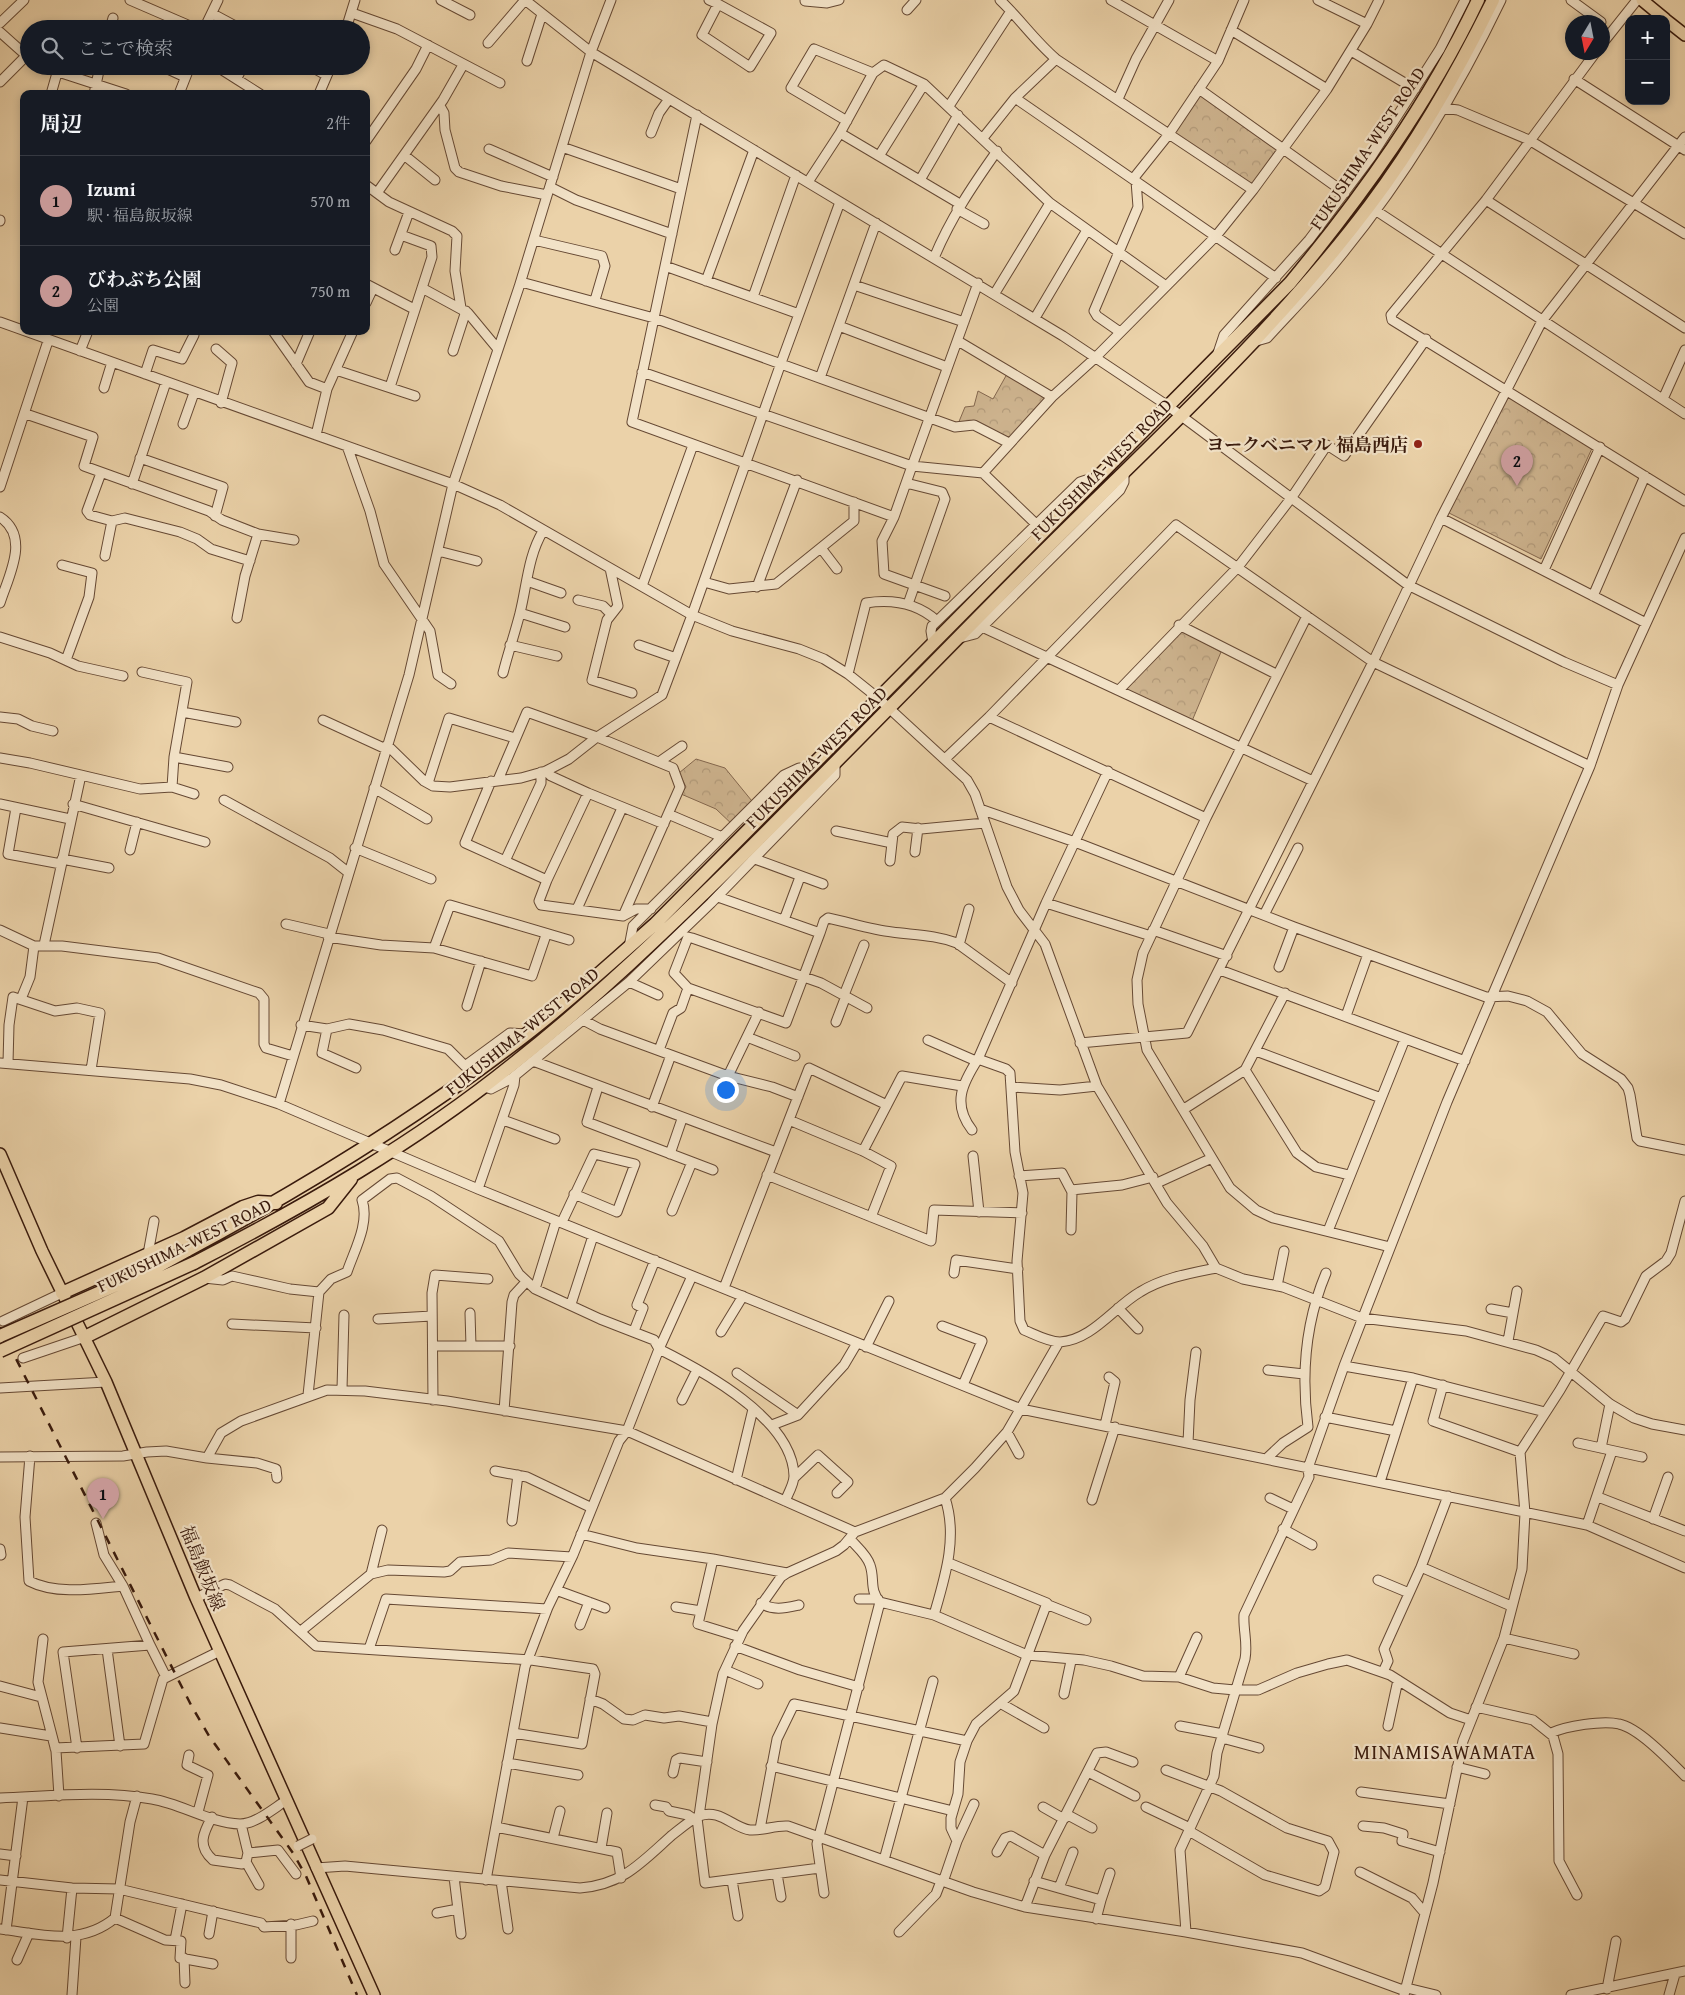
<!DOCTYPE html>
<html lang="ja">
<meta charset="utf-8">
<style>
body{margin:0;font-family:"Gentium Book Plus","Noto Serif JP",serif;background:#242831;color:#f1f3f6}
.controls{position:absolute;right:15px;top:15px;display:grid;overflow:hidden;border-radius:10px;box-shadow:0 2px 8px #0003}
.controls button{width:45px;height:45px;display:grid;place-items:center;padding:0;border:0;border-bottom:1px solid #363941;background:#171b24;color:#f1f3f6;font:25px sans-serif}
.compass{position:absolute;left:1565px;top:15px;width:45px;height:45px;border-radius:50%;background:#171b24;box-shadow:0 2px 8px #0003;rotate:190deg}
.you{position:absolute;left:725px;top:1089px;width:18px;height:18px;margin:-12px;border:4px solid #fff;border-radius:50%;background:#1a73e8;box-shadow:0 0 0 8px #1a73e833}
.badge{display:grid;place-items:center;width:32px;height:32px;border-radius:50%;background:#c59692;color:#111;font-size:16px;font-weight:700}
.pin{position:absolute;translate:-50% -41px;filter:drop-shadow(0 1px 2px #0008)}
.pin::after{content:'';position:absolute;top:26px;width:18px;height:15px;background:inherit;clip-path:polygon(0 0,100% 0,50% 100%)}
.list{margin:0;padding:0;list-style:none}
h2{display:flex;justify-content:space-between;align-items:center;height:65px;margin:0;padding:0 20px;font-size:21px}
h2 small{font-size:16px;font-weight:400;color:#9ea1a6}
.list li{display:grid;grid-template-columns:32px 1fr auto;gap:15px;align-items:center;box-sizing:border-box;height:90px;padding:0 20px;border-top:1px solid #363941}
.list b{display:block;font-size:19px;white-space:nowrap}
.list p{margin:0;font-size:16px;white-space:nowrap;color:#9ea1a6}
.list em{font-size:16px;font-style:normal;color:#9ea1a6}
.icon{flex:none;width:28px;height:28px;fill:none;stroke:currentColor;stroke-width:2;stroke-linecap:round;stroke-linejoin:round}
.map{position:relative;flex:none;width:1685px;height:1995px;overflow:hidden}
.search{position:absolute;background:#171b24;box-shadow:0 2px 8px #0003;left:20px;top:20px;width:350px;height:55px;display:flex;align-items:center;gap:12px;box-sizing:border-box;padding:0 18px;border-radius:28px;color:#9ea1a6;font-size:19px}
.panel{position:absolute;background:#171b24;box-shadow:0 2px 8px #0003;left:20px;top:90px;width:350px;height:245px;border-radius:10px}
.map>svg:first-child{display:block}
.forest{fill:url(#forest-crowns);stroke:#84674e}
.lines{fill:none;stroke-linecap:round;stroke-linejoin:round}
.minor-casing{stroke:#664934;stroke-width:11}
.major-casing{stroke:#3a1b0d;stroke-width:14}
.highway-casing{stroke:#3a1b0d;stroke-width:15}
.minor{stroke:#f2e2c7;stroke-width:9}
.major{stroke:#ebd2a9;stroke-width:11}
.highway{stroke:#ebd2a9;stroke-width:12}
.rail{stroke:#3a1b0d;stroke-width:2.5;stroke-dasharray:9 9;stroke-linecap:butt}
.minor-bridge-casing{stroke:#664934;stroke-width:11;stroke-linecap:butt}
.highway-bridge-casing{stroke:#3a1b0d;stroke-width:15;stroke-linecap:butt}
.minor-bridge{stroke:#f2e2c7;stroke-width:9}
.highway-bridge{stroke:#ebd2a9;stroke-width:12}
.poi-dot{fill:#8f2418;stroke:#f2e2c7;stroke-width:2}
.labels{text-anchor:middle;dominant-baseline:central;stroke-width:4.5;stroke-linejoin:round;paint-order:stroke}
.street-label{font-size:18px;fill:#3a1b0d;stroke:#f2e2c7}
.poi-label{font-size:18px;font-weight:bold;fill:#3a1b0d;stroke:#f2e2c7;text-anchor:end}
.quarter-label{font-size:20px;letter-spacing:1px;fill:#3a1b0d;stroke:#f2e2c7}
</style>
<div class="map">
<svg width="1685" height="1995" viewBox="0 0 1685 1995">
<defs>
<pattern id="forest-crowns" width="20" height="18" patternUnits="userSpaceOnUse" patternTransform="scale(1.25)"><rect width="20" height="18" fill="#cdb38e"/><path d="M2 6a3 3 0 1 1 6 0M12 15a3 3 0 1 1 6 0" fill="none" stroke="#b19979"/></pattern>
</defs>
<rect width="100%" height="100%" fill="#ebd2a9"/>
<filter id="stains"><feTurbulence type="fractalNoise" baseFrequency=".004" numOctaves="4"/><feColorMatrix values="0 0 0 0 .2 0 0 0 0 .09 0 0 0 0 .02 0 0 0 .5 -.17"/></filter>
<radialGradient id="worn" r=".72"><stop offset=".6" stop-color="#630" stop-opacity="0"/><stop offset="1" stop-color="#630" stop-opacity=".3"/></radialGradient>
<path class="forest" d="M1201,94L1277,149L1253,185L1174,133Z
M1007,374L1047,398L1009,440L958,424L965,407L974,406L978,391L993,399Z
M1506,391L1594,444L1541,559L1447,512Z
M1180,630L1221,652L1192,721L1124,688Z
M696,759L725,768L756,806L735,827L716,809L681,794L686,787L679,773Z"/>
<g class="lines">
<g class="minor-casing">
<path id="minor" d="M130,0L197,29
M441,0L470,15
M525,0L591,52L1063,336L1168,406L1408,585L1564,662L1618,685
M709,0L718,4L771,33L750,67L702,35L718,4
M1000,0C1020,19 1035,41 1056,59L1253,190
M1111,0L1218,61
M1318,0L1367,24
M1571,0L1601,22
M805,1L827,3L839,0
M907,10L916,0
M352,13L397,29L500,83
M213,14L241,29
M0,23L24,0
M110,29L113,18
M204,29L218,0
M346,29L355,0
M1231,30L1327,89
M0,32L29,58
M488,43L525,0
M1602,44L1637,0
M1351,51L1415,89
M1596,52L1486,200L1391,315L1392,320L1685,501
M527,61L542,14
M40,66L126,94
M161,66L185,77
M216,66L260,94
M310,66L326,75
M237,78L243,66
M1574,79L1685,150
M0,82L26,56
M1199,89L1345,193
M51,94L57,73
M94,94L100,66
M179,94L190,66
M319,94L331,66
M1015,98L1276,278
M1118,99L1136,59L1169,0
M440,106L444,113L445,130L455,168L459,172L501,186L547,195
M949,106L1011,11
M1442,108L1458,110L1529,140L1685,234
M697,115L632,422L894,517
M847,121L791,88L814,49L873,73
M651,133L659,113L669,99
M840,133L960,204
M983,138L1015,98L1056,59
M366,141L416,69L428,45
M562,147L681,189
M489,149L553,177
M404,155L435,180
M879,156L924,84
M1133,179L1169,134L1218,61L1244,0
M920,180L958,115
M808,182L840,133L873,73L884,65L924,84L1050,203L1166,286
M366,185L389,202L452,231L457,236L455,271L461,308
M550,187L576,200L672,234
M377,193L443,100L463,65
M1486,200L1685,328
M957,209L984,224
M1375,210L1685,414
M0,220V221
M534,240L602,256L605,266L595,300
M395,250L409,212
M934,258C950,219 973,185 997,151
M665,266L799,314
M706,281L754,150
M521,282L654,318L955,427L974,425L1009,443
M366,284L414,309
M854,285L964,322
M422,288L468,313L497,348
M995,293L1050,203
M753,297L796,175
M366,303L373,288
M1035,318L1087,230
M0,322L453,484L500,505L692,615L732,631L799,649L824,659L848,674L878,698L967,780L975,794L1007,887L1019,910L1045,944L1097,1086L1167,1203L1203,1246L1216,1268L1243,1279L1283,1287L1362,1318L1466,1331L1536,1350L1554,1358L1610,1404L1634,1418L1652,1424L1685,1430
M839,326L947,367
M273,331L309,382L327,389
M1120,332L1097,316L1094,311L1138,207L1136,181
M958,341L1052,397
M1253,342L1267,338C1285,318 1305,298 1323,277C1394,194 1454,98 1501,0
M216,349L232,363L221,403
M80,351L88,331
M453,351L466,311
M1217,356L1224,335L1309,240L1371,157L1440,49L1465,0
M296,364L310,331
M336,370L415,396
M642,372L912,466L978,283
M145,374L153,350L182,359L194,335
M820,378L876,223
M390,387L432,257L431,246L401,235
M104,388L112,362
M1663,399L1685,350
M26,414L93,437L84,466L209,511L222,520L258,534L245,576L237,618
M183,424L194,393
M316,435L327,389L353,331
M347,446L370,511L384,564L430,631L438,675L451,684
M140,458L223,487L215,516
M101,473L87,511L90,515L112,521
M983,473L1052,397L1094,359L1216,236L1253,190L1327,89L1367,24L1379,0
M906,483L894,517L882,541L884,574L945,596
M132,484L166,382
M0,487L48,341
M0,517C31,537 8,577 0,603
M1441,518L1646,623
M258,534L294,540
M821,548L837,569
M438,551L477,561
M105,556L112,521L125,518L180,532L197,539L211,549L250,561
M62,565L92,573L89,597L66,660
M610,568L618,606L607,620L592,680L632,693
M1544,570L1600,447
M527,581L561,593
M704,582L729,589L776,584L854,521V502
M642,586L693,445
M757,587L797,480
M1593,596L1645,476
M578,600L603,606L611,614
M908,604L945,499L942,492L906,483L912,466L983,473L1037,525
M520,613L565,627
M1307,616L1206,818L1143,953L1137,980L1138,1004L1147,1050L1230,1188L1256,1210L1273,1218L1390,1247
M1179,625L1276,674
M982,627L1313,781
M0,637L50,653L78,666L123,676
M956,639L975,634L1120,490L1124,482V474
M933,643L931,631L932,626L1080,482L1086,480L1093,484
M510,645L557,656
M639,645L676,658
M142,672L187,682L174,757L172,787
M503,673C508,653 515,633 520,613C527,585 528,556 543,531
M848,674L866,603C892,599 917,603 937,621
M1119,690L1238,567L1292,497L1327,445L1344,456L1426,339
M182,712L236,722
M0,717L18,719L32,726L53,731
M989,717L1206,818
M323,720L386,749
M387,745L424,781L433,786L450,787L521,778L546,771L569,759L597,737L662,695L692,615L781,363L840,202
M174,757L228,767
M0,758L30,763L140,789L172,787L194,794
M946,758L989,717L1176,525L1373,662L1590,766
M659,762L682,746
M546,771L551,776L588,793L664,824
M1108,771L1046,903L978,1059L1006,1069L1010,1073L1015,1152L1023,1193L1017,1261L1020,1321L1024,1330C1034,1334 1048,1342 1060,1342C1092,1340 1114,1307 1140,1292C1162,1278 1191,1273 1216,1268
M498,780L527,712L597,737L673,768L680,787L623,916
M491,781L465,843L547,880L588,793
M428,783L449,718L515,738
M374,788L427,819
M224,800L330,858L349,873
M0,804L70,819
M73,804L205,842
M16,808L8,854L61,864
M980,809L1075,842L1294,927L1486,997L1508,996L1527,1001L1547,1012L1582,1054L1621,1079L1628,1088L1630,1095L1637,1138L1640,1141L1685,1150
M668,814L722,837
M836,831L892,843
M355,848L431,879
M130,850L137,822
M915,852L918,828
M62,859L109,868
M755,859L823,884
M505,861L541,783V772
M890,861L893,834L902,827L921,829L985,823
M547,880L539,901L541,905L623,916L636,909H651
M718,897L820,933L786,1023L688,988L674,973L688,937L692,938L804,977L821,983L867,1008
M1046,903L1151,936
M577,909L622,808
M1264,915L1298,848
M784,920L800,877
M286,924L329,934
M0,930L34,946H62L158,958L259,993L264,999V1044L266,1048L293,1056
M1153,930L1227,956
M820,933L824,921L828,918C848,922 872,930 892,932C915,935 936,935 957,943L1012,983
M328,937L381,945L434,948L532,976L546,935
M44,945L81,775
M959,945L969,909
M629,947L633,926L784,775L799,768L809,769
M434,948L450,905L569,940
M1279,967L1294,927
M1220,970L1465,1061
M629,982L658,995
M844,995L864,945
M21,999L30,977L34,946
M467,1006L481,961
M1346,1016L1368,954
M583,1020L600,1029L728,1076L772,1087L798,1097
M836,1022L846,996
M301,1025L327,1029L349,1024L383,1030L448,1049L465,1066L510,1033L527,1034
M327,1029L322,1053L356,1068
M747,1037L795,1056
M928,1040L976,1061
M1080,1043L1187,1033L1373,662L1441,518L1542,321L1685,137
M659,1050L673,1013L681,1008L688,988
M1256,1051L1381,1098
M533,1061L776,1152
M0,1063L190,1079L221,1085L279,1104L478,1189L1021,1409L1587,1525L1685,1568
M8,1063L9,1025L13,997L55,1011L77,1008L100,1013L91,1070
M1245,1070L1297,1153L1316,1167L1349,1175
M728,1076L759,1012
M484,1087L491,1089L512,1078L629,982L711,903L835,775V764
M598,1087L587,1122L713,1170
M1011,1087L1060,1090L1097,1086
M279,1104L409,675L453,484L519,287L591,52L611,0
M652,1107L671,1055
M1184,1109L1245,1070L1285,993
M503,1120L555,1139
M789,1120L863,1151L891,1166L871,1217
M972,1130C952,1104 962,1084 978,1059
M863,1151L902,1076L962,1086
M670,1154L682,1119
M973,1156L979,1212
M767,1175L931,1241L934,1210L1022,1213
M1019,1176L1062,1173L1072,1192L1071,1230
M1157,1183L1212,1158
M478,1189L514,1085L515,1076
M1071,1190L1122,1185L1153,1177
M672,1211L692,1162
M562,1222L594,1154L635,1164L617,1212L574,1194
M1328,1231L1405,1039
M148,1254L154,1221
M954,1273L956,1260L1018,1269
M204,1278L223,1280L232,1276L290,1289L319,1292
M1277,1286L1284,1251
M724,1288L809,1068L887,1105
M535,1289L556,1221
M571,1304L593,1236
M1118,1308L1138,1329
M1491,1309L1513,1313
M470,1313L471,1346
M378,1319L432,1316
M3,1321L62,1293
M232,1324L316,1328
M942,1326L982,1341L963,1385
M634,1331L643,1308L637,1305L655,1260
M721,1332L743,1296
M1508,1341L1517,1291
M433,1346H510
M866,1347L889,1301
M23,1358L85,1337
M1344,1366L1413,1378L1545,1412
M1268,1370L1304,1374
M737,1373L798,1415L844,1365L857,1343
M1443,1385L1433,1421L1520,1452
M0,1388L106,1382
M342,1389L344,1315
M308,1395L319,1292L331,1279L347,1272C354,1251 370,1223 362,1200L390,1179L397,1178L431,1196L499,1241L519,1274L535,1289L600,1319L654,1340L659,1349C703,1371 793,1419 794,1476C794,1484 788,1494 785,1501
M433,1400L432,1293L435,1275L488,1279
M682,1400L697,1370
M504,1411L512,1302L514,1295L526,1282
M1325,1417L1396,1431
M772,1425L798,1415
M1105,1425L1115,1382L1109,1377
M1007,1432L1019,1454
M1188,1443L1190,1400L1196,1352
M1578,1443L1642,1457
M1601,1448L1610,1404
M30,1456L25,1517L29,1581C56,1595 93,1589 123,1586L104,1555L96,1523
M0,1457L123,1456L147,1452L166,1451L207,1458L221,1433L241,1421L327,1390L365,1391L447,1401L627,1431L855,1532
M207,1458L257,1463L276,1469L277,1478
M1266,1459L1283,1443L1308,1427C1301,1374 1305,1323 1326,1273
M495,1471L527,1477L592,1508
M795,1477L818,1455L848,1482L837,1493
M736,1480L753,1409
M1380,1482L1413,1378
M1598,1497L1685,1531
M1270,1498L1293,1509
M1092,1500L1115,1427
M1653,1519L1668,1477
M512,1521L518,1475
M1587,1525L1612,1451
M1283,1529L1312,1545
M581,1534L637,1548L713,1559L787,1573
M0,1549L1,1555
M713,1559L698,1624L740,1637
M1421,1567L1511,1606
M371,1574L388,1570L444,1572L450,1571L460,1562L491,1560L508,1553L572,1557
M1378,1580L1409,1593
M123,1586L150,1645
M556,1590L605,1608
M196,1598L225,1584L230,1585L275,1609L316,1646L531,1660L593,1669L595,1674L582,1744L513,1733
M859,1599H878
M880,1602L934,1615L1027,1655L1084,1660L1111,1666L1143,1676L1179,1677L1213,1688L1235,1690H1258L1297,1673L1328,1664L1347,1660L1390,1675L1450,1713L1471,1720
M761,1603C773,1611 785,1608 799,1605
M1046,1604L1086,1620
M676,1607L701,1611
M934,1615C945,1577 958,1537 945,1498
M580,1625L589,1602
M301,1631L371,1574L382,1530
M1504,1638L1574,1654
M43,1639L38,1682L56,1751L59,1796
M735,1646L800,1670L859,1687
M107,1649L120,1746
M369,1649L386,1599L547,1609
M725,1670L758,1684
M1383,1672L1388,1661L1384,1649L1421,1567L1448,1496
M1179,1677L1197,1637
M0,1686L41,1697
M1064,1694L1071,1661
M590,1699L603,1704L624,1719L633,1720L645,1715L664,1718L679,1716L712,1722
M1000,1703L1044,1728
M1476,1707L1533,1720L1553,1736L1558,1754L1559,1861L1577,1895
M1180,1726L1223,1734
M1388,1726L1398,1680
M0,1728L51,1736
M1551,1733C1566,1726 1603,1720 1619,1724C1639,1728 1670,1761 1685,1776
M1222,1738L1259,1748
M55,1748L144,1744L163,1679L220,1651
M77,1748L63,1652L150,1645L166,1677
M189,1755L187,1765L208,1775L198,1812
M507,1763L578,1775
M771,1766L953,1811
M1457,1767L1485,1774
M1166,1770L1221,1791L1287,1828L1328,1841L1334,1852L1325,1887L1319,1891L1265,1875L1189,1831
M1088,1772L1135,1796
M673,1773L676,1760L680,1758L707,1762
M1361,1792L1450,1804
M0,1798C51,1796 102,1790 152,1799C182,1804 210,1823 240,1824C256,1824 274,1808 287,1800
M655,1805L666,1807L669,1811L688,1815L694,1819
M1043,1807L1064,1819
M1146,1807L1190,1828
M1066,1814L1092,1828
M699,1816L712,1724L723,1674L743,1631L781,1577L787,1573L836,1551L844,1545L855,1532L945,1498L975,1468L1007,1432L1059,1342
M212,1817C203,1833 197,1846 213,1860L242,1864L246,1862L248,1853L241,1824
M697,1818L705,1883L820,1868
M1363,1826L1384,1828L1403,1834L1402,1841L1440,1852
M496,1827L617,1852L621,1878
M760,1829L777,1739L794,1704L967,1741
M553,1838L560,1811
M957,1841L974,1804
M601,1848L607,1813
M997,1852L1005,1838L1011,1836L1045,1855
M248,1853L278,1850L296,1874
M0,1854L16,1856
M884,1860L933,1681
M246,1862L259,1885
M316,1868L345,1866L580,1888C622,1885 641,1863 671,1836C679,1830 690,1820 699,1816C720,1808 733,1828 750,1830C763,1831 775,1825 788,1826L973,1892L1025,1907L1186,1932L1302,1953L1400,1989L1407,1988L1436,1995
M1360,1872L1412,1898L1424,1912
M777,1874L781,1897
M454,1877L461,1934
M0,1880L72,1888L119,1889L261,1923L264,1927L296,1925L313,1921
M486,1880L525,1667L548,1607L573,1555L619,1441L627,1431L659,1349L692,1276
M732,1880L738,1916
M501,1881L508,1929
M1034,1881L1101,1900L1096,1919
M943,1882L957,1841L951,1828V1818L958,1794L960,1762L967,1741L976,1724L1014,1691L1047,1603L949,1563
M1059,1888L1073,1852
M824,1893L817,1844L880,1602C869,1590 875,1579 870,1565C867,1555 857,1547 850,1539
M1101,1900L1110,1873
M1025,1907L1045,1855L1097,1753L1106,1752L1133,1762
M437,1913L458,1909
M115,1918L165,1940L181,1941L180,1958L213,1964
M291,1924V1958
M0,1929C40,1934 80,1947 115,1918L130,1822L137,1796
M6,1930L23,1797
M899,1932L936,1894L941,1881
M1186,1932L1180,1850L1214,1776L1217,1753L1245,1659C1248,1643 1243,1630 1244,1615L1309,1477L1308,1468L1344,1366L1447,1102L1590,766L1618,685L1685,538
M209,1934L213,1911
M67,1938L72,1888
M175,1940L182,1904
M184,1958L185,1983
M17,1960L29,1933
M1607,1989L1616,1941
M72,1995L76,1937
M1404,1995L1433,1883L1463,1741L1504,1638L1522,1569L1525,1513L1520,1452L1560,1390L1603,1316L1621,1322L1625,1319L1646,1276L1666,1261L1671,1253L1685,1201
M1571,1995L1685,1971
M1669,1995L1675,1974"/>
</g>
<g class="major-casing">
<path id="major" d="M1642,0L1665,19
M1666,20L1685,35
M0,1154L42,1251L106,1382L196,1598L374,1995"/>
</g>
<g class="highway-casing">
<path id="highway" d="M186,1251C306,1187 421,1116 528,1033C572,999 613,961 655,924L1290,283C1362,196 1429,103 1478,0
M194,1263C305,1206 415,1143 513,1064C593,1001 666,931 738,860C832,767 923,673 1016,579C1136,457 1267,342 1370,205C1418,141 1458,71 1493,0
M62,1293L184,1238L243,1207L258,1202L276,1203
M85,1337L204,1278L328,1208L351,1179"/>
</g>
<use href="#minor" class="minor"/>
<use href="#major" class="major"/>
<use href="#highway" class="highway"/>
<path class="rail" d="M0,1327L191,1705L209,1736L293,1853L306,1876L357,1995"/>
<g class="minor-bridge-casing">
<path id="minor-bridge" d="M298,1846L312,1839"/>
</g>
<g class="highway-bridge-casing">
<path id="highway-bridge" d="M0,1336L153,1269L186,1251
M0,1351L194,1263"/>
</g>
<use href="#minor-bridge" class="minor-bridge"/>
<use href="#highway-bridge" class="highway-bridge"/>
</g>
<circle class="poi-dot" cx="1418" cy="444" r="5"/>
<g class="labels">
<g class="street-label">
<text transform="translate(1367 148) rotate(-56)">FUKUSHIMA-WEST ROAD</text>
<text transform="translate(1101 469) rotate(-45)">FUKUSHIMA-WEST ROAD</text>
<text transform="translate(816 757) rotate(-45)">FUKUSHIMA-WEST ROAD</text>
<text transform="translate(522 1031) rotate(-39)">FUKUSHIMA-WEST ROAD</text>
<text transform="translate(184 1245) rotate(-26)">FUKUSHIMA-WEST ROAD</text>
<text transform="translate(203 1568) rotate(68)">福島飯坂線</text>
</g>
<g class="poi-label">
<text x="1408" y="444">ヨークベニマル 福島西店</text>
</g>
<g class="quarter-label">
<text x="1445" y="1751">MINAMISAWAMATA</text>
</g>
</g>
<rect width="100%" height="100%" filter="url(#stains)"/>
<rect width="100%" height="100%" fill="url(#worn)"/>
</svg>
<div class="controls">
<button>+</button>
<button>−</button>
</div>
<svg class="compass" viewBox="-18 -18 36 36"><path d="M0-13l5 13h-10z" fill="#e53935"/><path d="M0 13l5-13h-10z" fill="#9ea1a6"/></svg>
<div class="you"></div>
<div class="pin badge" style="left:103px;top:1519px">1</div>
<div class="pin badge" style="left:1517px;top:486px">2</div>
<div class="search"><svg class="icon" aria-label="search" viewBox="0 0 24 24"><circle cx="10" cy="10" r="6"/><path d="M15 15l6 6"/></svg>ここで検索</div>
<section class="panel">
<h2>周辺<small>2件</small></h2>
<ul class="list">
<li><span class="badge">1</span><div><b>Izumi</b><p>駅 · 福島飯坂線</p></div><em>570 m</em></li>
<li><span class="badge">2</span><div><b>びわぶち公園</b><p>公園</p></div><em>750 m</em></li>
</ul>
</section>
</div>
